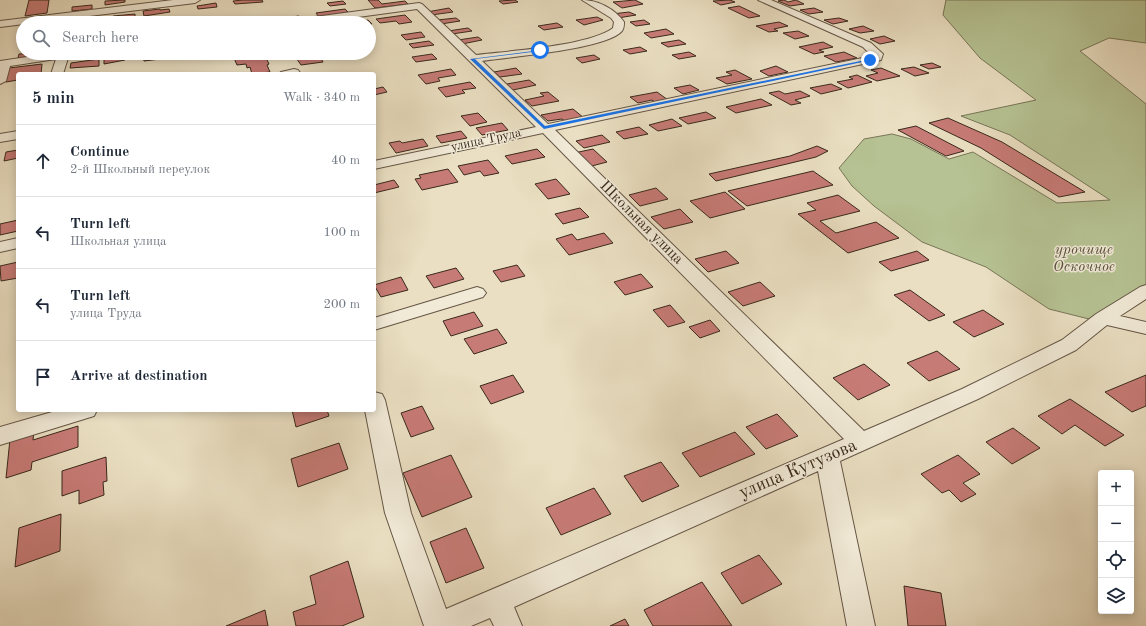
<!DOCTYPE html>
<meta charset="utf-8">
<style>
body{margin:0;font-family:"Old Standard TT",serif;background:#f2f2f3;color:#1f2937}
.controls{position:absolute;right:12px;bottom:12px;display:grid;overflow:hidden;border-radius:4px;box-shadow:0 2px 10px #0003}
.controls button{width:36px;height:36px;display:grid;place-items:center;padding:0;border:0;border-bottom:1px solid #e0e1e3;background:#fff;color:#1f2937;font:20px sans-serif}
.stop{position:absolute;width:12px;height:12px;margin:-9px;border:3px solid #1a73e8;border-radius:50%;background:#fff}
.stop.end{background:#1a73e8;border-color:#fff;box-shadow:0 1px 4px #0008}
.list{margin:0;padding:0;list-style:none}
h2{display:flex;justify-content:space-between;align-items:center;height:52px;margin:0;padding:0 16px;font-size:17px}
h2 small{font-size:13px;font-weight:400;color:#747a83}
.list li{display:grid;grid-template-columns:26px 1fr auto;gap:12px;align-items:center;box-sizing:border-box;height:72px;padding:0 16px;border-top:1px solid #e0e1e3}
.list b{display:block;font-size:15px;white-space:nowrap}
.list p{margin:0;font-size:13px;white-space:nowrap;color:#747a83}
.list em{font-size:13px;font-style:normal;color:#747a83}
.icon{flex:none;width:22px;height:22px;fill:none;stroke:currentColor;stroke-width:2;stroke-linecap:round;stroke-linejoin:round}
.map{position:relative;flex:none;width:1146px;height:626px;overflow:hidden}
.search{position:absolute;background:#fff;box-shadow:0 2px 10px #0003;left:16px;top:16px;width:360px;height:44px;display:flex;align-items:center;gap:10px;box-sizing:border-box;padding:0 14px;border-radius:22px;color:#747a83;font-size:15px}
.panel{position:absolute;background:#fff;box-shadow:0 2px 10px #0003;left:16px;top:72px;width:360px;height:340px;border-radius:4px}
.map>svg:first-child{display:block}
.green{fill:#b6c293;stroke:#787658}
.building{fill:#c77b76;stroke:#39291c}
.lines{fill:none;stroke-linecap:round;stroke-linejoin:round}
.minor-casing{stroke:#655646;stroke-width:2}
.minor{fill:#f1ead7;fill-rule:evenodd}
.route{fill:#1a73e8}
.labels{text-anchor:middle;dominant-baseline:central;stroke-width:3;stroke-linejoin:round;paint-order:stroke}
.far-street-label{font-size:13px;fill:#39291c;stroke:#f1ead7}
.street-label{font-size:15px;fill:#39291c;stroke:#f1ead7}
.park-label{font-size:15px;font-style:italic;fill:#584f3a;stroke:#f1ead7}
.near-street-label{font-size:18px;fill:#39291c;stroke:#f1ead7}
</style>
<div class="map">
<svg width="1146" height="626" viewBox="0 0 1146 626">
<rect width="100%" height="100%" fill="#eadfc2"/>
<filter id="stains"><feTurbulence type="fractalNoise" baseFrequency=".005" numOctaves="4"/><feColorMatrix values="0 0 0 0 .2 0 0 0 0 .09 0 0 0 0 .02 0 0 0 .5 -.17"/></filter>
<radialGradient id="worn" r=".72"><stop offset=".6" stop-color="#630" stop-opacity="0"/><stop offset="1" stop-color="#630" stop-opacity=".3"/></radialGradient>
<path class="green" d="M946,0H1146V43L1109,38L1080,51L1146,104V287L1093,320L1049,309L986,267L922,242L874,206L852,186L839,168L864,139L892,134L911,139L949,159L973,152L1057,203L1110,200L1010,135L961,116L1036,100L980,58L943,15Z"/>
<path class="building" d="M29,0H49L47,13L25,16Z
M125,0V2L105,5V1Z
M243,0H262L263,2L235,4L233,1Z
M368,0H378L382,4L405,1L408,4L375,8Z
M515,0L518,2L503,4L499,1Z
M635,0L643,4L622,8L613,2Z
M730,0L735,2L721,5L713,1Z
M784,0L788,2L796,0L804,4L790,6L778,1Z
M343,1L346,4L330,6L327,3Z
M216,3L217,7L198,9L197,6Z
M92,5V9L72,11V7Z
M739,6L760,16L749,18L728,8Z
M449,8L453,12L431,15L427,12Z
M814,8L823,12L809,14L800,10Z
M160,9V10L169,9L170,12L144,16L143,11Z
M345,9L348,12L319,17L316,13Z
M629,12L636,15L618,18L612,14Z
M135,14V17L113,20V16Z
M405,15L412,22L399,24L396,21L380,23L376,19Z
M299,16L302,19L285,22L283,18Z
M597,17L603,20L584,25L576,20Z
M99,18V22L77,23V21Z
M456,18L460,21L441,24L437,20Z
M839,18L848,21L833,24L824,20Z
M266,20L268,23H242Z
M368,20L372,24L350,23Z
M644,20L650,24L636,26L630,22Z
M779,22L788,26L774,29L778,31L769,32L756,26Z
M557,23L563,27L544,30L538,26Z
M863,26L874,31L860,33L849,29Z
M468,28L472,31L452,34L448,31Z
M666,29L674,34L651,38L644,33Z
M798,31L809,36L795,39L783,33Z
M421,32L425,37L406,40L401,35Z
M884,36L895,41L880,44L870,39Z
M478,37L482,40L462,44L458,40Z
M679,40L686,44L668,47L661,43Z
M429,41L434,45L413,48L409,44Z
M823,42L833,47L819,50L824,52L814,54L799,47Z
M640,47L647,51L630,54L623,50Z
M689,52L696,56L679,59L672,55Z
M844,52L857,58L836,62L824,56Z
M52,53L51,54L18,58L19,54Z
M155,53H168L169,58L144,61L143,55Z
M256,53H275L276,57L266,58L269,64L267,65L270,72L252,74L250,67L247,68L246,64L237,65L234,58Z
M432,54L437,59L416,62L412,57Z
M319,55L323,62L301,65L297,59Z
M594,55L600,59L582,63L576,58Z
M125,56V60L104,64V59Z
M99,59V66L70,68L71,63Z
M932,63L941,67L929,69L920,65Z
M42,64L41,74H18V80L6,82L9,68Z
M776,66L788,72L769,76L760,71Z
M914,67L929,73L915,76L901,69Z
M516,68L522,74L500,77L494,72Z
M881,68L900,76L877,81L866,76L878,73L871,70Z
M451,69L456,75L438,78L440,81L426,84L418,75Z
M735,70L752,79L727,84L716,78L732,75L726,72Z
M857,75L872,82L848,88L837,82L853,79L849,77Z
M529,80L536,85L513,90L507,84Z
M470,82L476,88L462,90L465,93L446,97L438,88Z
M831,84L842,89L821,94L810,88Z
M690,85L699,90L683,94L674,88Z
M383,87L387,92L374,95V89Z
M779,91L785,94L800,91L810,96L795,100L801,103L791,105L769,93Z
M548,92L559,101L532,106L525,100L544,96L540,93Z
M657,92L668,100L655,102L652,100L638,103L630,97Z
M761,99L772,105L736,113L726,107Z
M573,109L584,118L566,122L562,119L548,121L541,115Z
M706,112L716,118L688,124L679,118Z
M478,113L487,122L470,126L461,116Z
M948,118L1002,142L1085,192L1059,197L981,148L929,123Z
M672,119L682,126L658,131L649,125Z
M502,123L508,130L482,135L476,128Z
M916,126L964,151L946,156L898,130Z
M639,127L648,134L624,139L616,132Z
M461,131L467,138L441,143L436,136Z
M602,135L610,142L584,148L576,141Z
M423,139L428,146L396,153L389,143L400,141L402,143Z
M817,146L828,151L816,157L716,181L709,174L790,156Z
M537,149L545,157L512,164L505,156Z
M593,149L607,162L588,167L574,153Z
M18,150V158L4,161L6,152Z
M488,160L499,173L484,176L480,171L464,175L458,166Z
M448,169L458,182L422,190L415,179L421,178L419,175Z
M813,171L833,185L747,206L728,191Z
M556,179L570,194L548,199L535,184Z
M394,180L399,187L374,193V185Z
M656,188L668,199L640,206L629,195Z
M725,192L745,209L710,218L690,201Z
M838,195L860,211L820,221L836,233L876,222L899,238L848,253L798,214L816,210L807,203Z
M580,208L589,217L563,224L555,214Z
M680,209L693,222L664,229L651,217Z
M18,220V231L0,235V224Z
M604,233L613,243L569,255L556,239L572,234L577,240Z
M726,251L739,263L708,272L695,259Z
M917,251L929,260L891,271L879,262Z
M18,262V278L1,281L0,266Z
M517,265L525,276L501,282L493,271Z
M456,268L464,279L434,288L426,276Z
M641,274L653,287L625,295L614,282Z
M401,277L408,290L381,297L374,285Z
M760,282L775,296L743,306L728,292Z
M910,290L945,315L929,321L894,295Z
M670,305L685,322L668,327L653,310Z
M983,310L1004,324L974,337L953,322Z
M474,312L483,326L451,336L443,321Z
M710,320L720,331L700,338L689,327Z
M497,329L507,343L474,354L464,339Z
M937,351L960,369L929,381L907,363Z
M864,364L890,385L858,400L833,378Z
M513,375L524,392L491,404L480,386Z
M1146,375V406L1132,412L1105,392Z
M1070,399L1124,435L1105,446L1075,425L1062,434L1038,416Z
M422,406L434,429L411,437L401,413Z
M292,410H327L329,416L296,427Z
M777,414L798,436L766,449L746,427Z
M78,426V447L32,462L31,470L6,478L10,439L34,431L33,440Z
M1013,428L1040,448L1012,464L986,442Z
M735,432L755,454L700,477L682,453Z
M339,443L348,469L298,487L291,459Z
M451,455L472,497L422,517L403,473Z
M958,455L980,474L963,483L976,494L961,502L949,490L942,493L921,474Z
M106,457L107,481L103,482L104,495L79,504V490L62,496V471Z
M661,462L679,486L642,502L624,476Z
M594,488L611,514L561,535L546,508Z
M61,514L60,551L15,567L19,528Z
M466,528L484,568L446,583L430,542Z
M759,555L782,584L742,604L721,573Z
M348,561L364,617L342,626H296L293,612L316,604L310,576Z
M702,582L732,626H653L644,610Z
M904,586L941,593L946,626H908Z
M265,610L268,626H226Z
M625,619L629,626H610Z"/>
<g class="lines">
<g class="minor-casing">
<path id="minor" d="M173,0H200L195,3L0,27V21Z
M582,0C598,0 615,9 624,22C624,25 624,28 622,31C607,49 509,57 482,61L548,124L872,56L863,47L758,0H771L871,43L883,54L881,60L877,61L555,130L864,431L962,389L1062,340L1096,314L1140,287L1146,285V299L1120,316L1146,322V334L1107,325L1076,350L978,399L840,461L875,626H847L818,471L514,607L522,626H494L490,618L471,626H424L385,513L365,410H374V392L382,394L385,400L411,513L446,609L844,439L543,133L374,169V161L536,127L417,9L314,23H287L292,20L419,3L422,4L476,55C509,51 589,46 613,28L614,22L611,18Z
M54,53H82L81,55L68,58L63,74H51L56,59L10,66L6,81L0,84V61Z
M294,69L298,70L301,74H279L281,72Z
M18,131V139L0,142V134Z
M18,238V248L0,252V242Z
M477,287L483,289L486,293L483,297L374,330V318Z
M59,410H97L94,416L0,445V427Z"/>
</g>
<use href="#minor" class="minor"/>
</g>
<path class="route" d="M541,50L540,51L475,59L545,126L870,59L872,60L544,129L470,59Z"/>
<g class="labels">
<g class="far-street-label">
<text transform="translate(486 140) rotate(-12)">улица Труда</text>
</g>
<g class="street-label">
<text transform="translate(641 223) rotate(45)">Школьная улица</text>
</g>
<g class="park-label">
<text x="1084" y="250">урочище<tspan x="1084" dy="17">Оскочное</tspan></text>
</g>
<g class="near-street-label">
<text transform="translate(798 469) rotate(-23)">улица Кутузова</text>
</g>
</g>
<rect width="100%" height="100%" filter="url(#stains)"/>
<rect width="100%" height="100%" fill="url(#worn)"/>
</svg>
<div class="controls">
<button>+</button>
<button>−</button>
<button><svg class="icon" aria-label="locate" viewBox="0 0 24 24"><circle cx="12" cy="12" r="6"/><path d="M12 2v4M12 18v4M2 12h4M18 12h4"/></svg></button>
<button><svg class="icon" aria-label="layers" viewBox="0 0 24 24"><path d="M12 4l9 5-9 5-9-5zM3 14l9 5 9-5"/></svg></button>
</div>
<div class="stop" style="left:540px;top:50px"></div>
<div class="stop end" style="left:870px;top:60px"></div>
<div class="search"><svg class="icon" aria-label="search" viewBox="0 0 24 24"><circle cx="10" cy="10" r="6"/><path d="M15 15l6 6"/></svg>Search here</div>
<section class="panel">
<h2>5 min<small>Walk · 340 m</small></h2>
<ul class="list">
<li><svg class="icon" aria-label="ahead" viewBox="0 0 24 24"><path d="M12 20V5M6 11l6-6 6 6"/></svg><div><b>Continue</b><p>2-й Школьный переулок</p></div><em>40 m</em></li>
<li><svg class="icon" aria-label="left" viewBox="0 0 24 24"><path d="M17 20v-9H6M10 6l-5 5 5 5"/></svg><div><b>Turn left</b><p>Школьная улица</p></div><em>100 m</em></li>
<li><svg class="icon" aria-label="left" viewBox="0 0 24 24"><path d="M17 20v-9H6M10 6l-5 5 5 5"/></svg><div><b>Turn left</b><p>улица Труда</p></div><em>200 m</em></li>
<li><svg class="icon" aria-label="arrive" viewBox="0 0 24 24"><path d="M6 21V4h12l-3 4 3 4H6"/></svg><div><b>Arrive at destination</b></div></li>
</ul>
</section>
</div>
